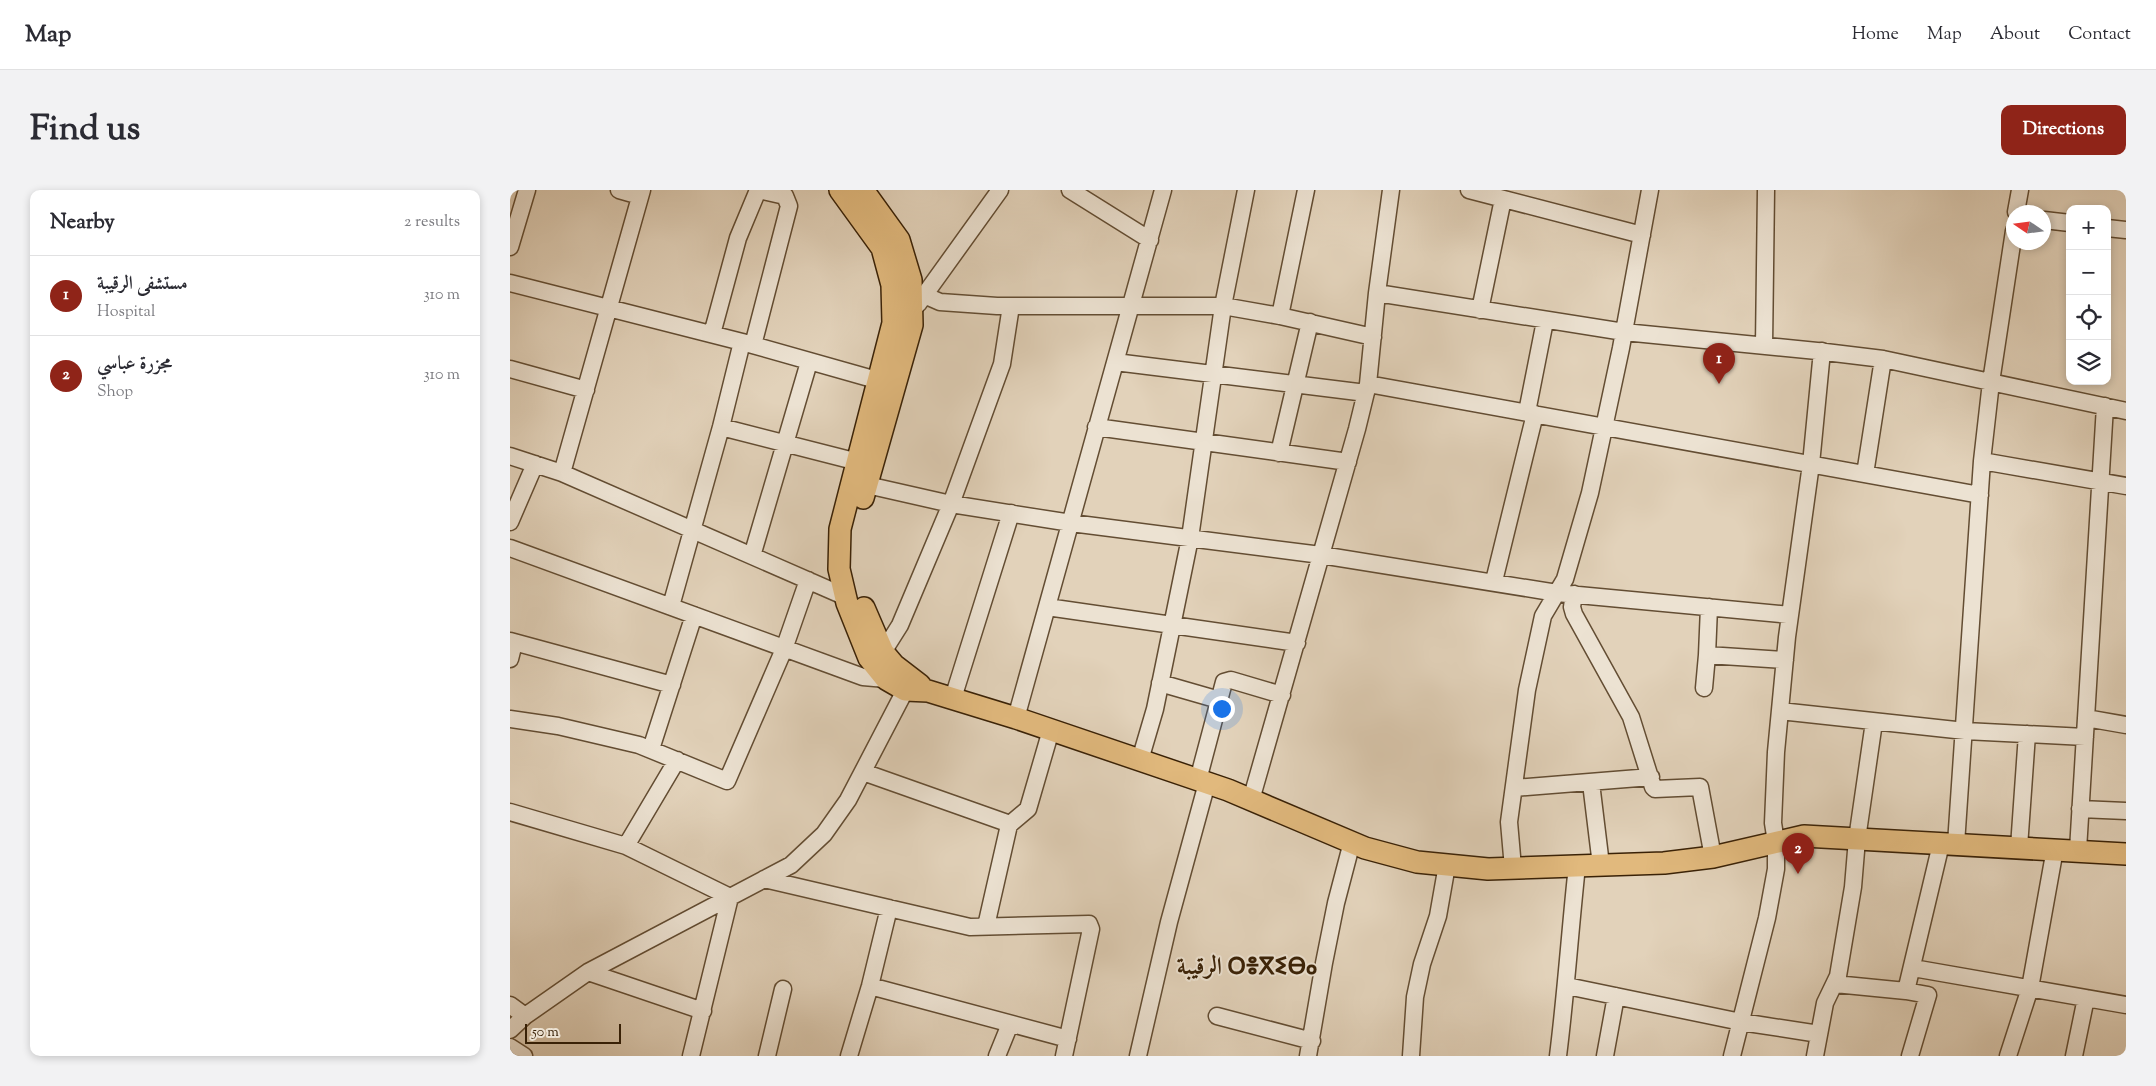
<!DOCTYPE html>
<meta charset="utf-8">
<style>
body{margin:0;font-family:"Sorts Mill Goudy",Amiri,"Noto Sans Tifinagh",serif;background:#f2f2f3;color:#2b2b33}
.controls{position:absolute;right:15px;top:15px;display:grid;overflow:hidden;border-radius:10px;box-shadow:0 2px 8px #0003}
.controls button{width:45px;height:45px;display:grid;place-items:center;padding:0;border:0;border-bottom:1px solid #e1e1e2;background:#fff;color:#2b2b33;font:25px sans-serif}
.compass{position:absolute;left:1496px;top:15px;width:45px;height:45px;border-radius:50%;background:#fff;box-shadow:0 2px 8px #0003;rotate:283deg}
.scale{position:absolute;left:15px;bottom:12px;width:96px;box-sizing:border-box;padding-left:5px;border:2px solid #392106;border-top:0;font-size:14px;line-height:18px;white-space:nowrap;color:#392106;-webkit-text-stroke:4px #ece2d2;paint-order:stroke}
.you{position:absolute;left:711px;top:518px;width:18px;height:18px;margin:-12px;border:4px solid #fff;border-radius:50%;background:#1a73e8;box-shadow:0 0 0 8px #1a73e833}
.badge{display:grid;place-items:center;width:32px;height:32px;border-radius:50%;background:#8f2418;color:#fff;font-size:16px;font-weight:700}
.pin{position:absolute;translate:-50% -41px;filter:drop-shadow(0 1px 2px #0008)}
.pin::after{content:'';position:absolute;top:26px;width:18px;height:15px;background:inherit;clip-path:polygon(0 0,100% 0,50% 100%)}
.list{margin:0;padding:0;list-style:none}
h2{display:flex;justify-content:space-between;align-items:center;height:65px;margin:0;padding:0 20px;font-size:21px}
h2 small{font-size:16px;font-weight:400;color:#7c7c81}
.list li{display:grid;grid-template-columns:32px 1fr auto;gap:15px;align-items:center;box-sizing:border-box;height:80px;padding:0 20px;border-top:1px solid #e1e1e2}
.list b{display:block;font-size:19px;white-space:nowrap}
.list p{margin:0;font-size:16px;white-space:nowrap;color:#7c7c81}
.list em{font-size:16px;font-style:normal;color:#7c7c81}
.icon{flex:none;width:28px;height:28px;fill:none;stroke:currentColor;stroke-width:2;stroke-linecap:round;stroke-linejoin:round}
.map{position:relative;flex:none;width:1616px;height:866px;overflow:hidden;border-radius:10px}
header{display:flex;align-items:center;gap:30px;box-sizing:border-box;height:70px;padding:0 25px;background:#fff;border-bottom:1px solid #e1e1e2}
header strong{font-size:24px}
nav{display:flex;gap:28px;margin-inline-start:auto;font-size:18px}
.intro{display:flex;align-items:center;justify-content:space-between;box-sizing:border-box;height:120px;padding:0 30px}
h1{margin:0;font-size:35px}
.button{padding:12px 22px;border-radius:10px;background:#8f2418;color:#fff;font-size:18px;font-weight:700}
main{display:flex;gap:30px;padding:0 30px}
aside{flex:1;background:#fff;border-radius:10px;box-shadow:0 2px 8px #0003}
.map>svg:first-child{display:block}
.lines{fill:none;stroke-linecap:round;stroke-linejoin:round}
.minor-casing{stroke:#634d33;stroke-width:19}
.major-casing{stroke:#392106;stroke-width:24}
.minor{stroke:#ece2d2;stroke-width:16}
.major{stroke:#e1b97d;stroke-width:21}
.labels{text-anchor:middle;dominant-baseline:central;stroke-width:4;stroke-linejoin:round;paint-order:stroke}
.district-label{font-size:24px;font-weight:bold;fill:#392106;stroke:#ece2d2}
</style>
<header>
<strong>Map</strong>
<nav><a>Home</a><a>Map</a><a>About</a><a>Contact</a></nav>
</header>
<div class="intro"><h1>Find us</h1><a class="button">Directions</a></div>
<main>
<aside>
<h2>Nearby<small>2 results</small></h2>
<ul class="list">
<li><span class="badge">1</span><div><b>مستشفى الرقيبة</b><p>Hospital</p></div><em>310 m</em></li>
<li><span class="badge">2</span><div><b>مجزرة عباسي</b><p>Shop</p></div><em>310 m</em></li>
</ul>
</aside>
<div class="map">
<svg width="1616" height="866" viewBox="0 0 1616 866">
<rect width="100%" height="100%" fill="#e2d2ba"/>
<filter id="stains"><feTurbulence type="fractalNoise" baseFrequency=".004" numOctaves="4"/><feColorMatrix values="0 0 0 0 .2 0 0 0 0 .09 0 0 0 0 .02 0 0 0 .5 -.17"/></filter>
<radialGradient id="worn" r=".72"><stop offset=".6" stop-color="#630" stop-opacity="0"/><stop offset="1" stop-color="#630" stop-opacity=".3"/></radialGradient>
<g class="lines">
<g class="minor-casing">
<path id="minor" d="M109,0L130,6
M560,0L640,50
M959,0L1132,45
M1506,22L1510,0
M1534,30L1560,33
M1597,38L1616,40
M0,57L17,0
M0,93L232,152L370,191
M867,103L1114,142L1307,161L1373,169L1616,221
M414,105L430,112L487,116H713L770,126L863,147
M408,114L490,0
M970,120L993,9
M770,126L796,0
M202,144L228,48L248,0
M243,155L279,16L275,6L249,0
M1254,156L1256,0
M605,172L856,203
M0,179L76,200
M858,194L1470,305
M1017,222L1035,131
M211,237L348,272
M586,237L838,272
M769,263L800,132
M0,266L52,283L336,407
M1472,271L1616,296
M52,283L132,0
M1355,284L1373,169
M357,295L441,314L561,333L811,365L1047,403L1280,425
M0,332L25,274
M0,358L353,487L376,489
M242,366L299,172
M984,391L1025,224
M1064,404L1062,417L1064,424L1121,527L1143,597L1145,599L1190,597L1203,667
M161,416L211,237L232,152
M537,417L787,453
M1199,417L1197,465L1275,470
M0,451L162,495
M373,462L390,435L441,314L492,174L501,116
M0,469L4,453
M650,493L709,510
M1194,498L1197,465
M443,508L501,323
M1270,521L1455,541L1575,547
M506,528L653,0
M1576,528L1616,535
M0,529L48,536L129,555L217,591L274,459L298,390
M141,559L184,425
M630,570L645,519L680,348L713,116L736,0
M353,582L500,634
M688,590L714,492L721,490L772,505
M1081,593L1091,675
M1004,598L1141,587
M741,610L847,239L858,194L867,103L881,0
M1570,619L1616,621
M0,622L116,656L167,570
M1446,654L1472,271L1481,192L1504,41
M116,656L220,707L181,866
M1509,657L1517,544
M1568,660L1595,216
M1003,678L999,632L1017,500L1033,426L1055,389L1080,303L1111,158L1140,0
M254,689L460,737L579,734L581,739L554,866
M476,736L499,635L518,619L541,540
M1403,778L1616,815
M78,782L193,821
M1325,794L1396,801L1431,654
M360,796L558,849
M1057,796L1231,832L1309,844
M1396,801L1418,805L1400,866
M0,815L15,826
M707,826L802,851
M0,840L15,826L78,782L281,675L314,644L338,610L400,491
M0,857L14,866
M257,866L273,799
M339,866L360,796L379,718
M487,866L500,834
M628,866L659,732L697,593
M798,866L814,773L826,713L842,652
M901,866L905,807L912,774L928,726L937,675
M1048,866C1056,803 1060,740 1067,676
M1095,866L1106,806
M1222,866L1257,728L1266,679V652L1263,633L1266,562L1277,447L1301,274L1312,161
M1305,866L1315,813L1328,786L1343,697L1347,649L1364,532
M1498,866L1520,798L1545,659
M1564,866L1576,808"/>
</g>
<g class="major-casing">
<path id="major" d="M330,0L372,58L382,95L383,133L330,339L329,379L337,413L359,468L376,489L395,500L418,501L506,528L718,600L855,658L907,672L978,679L1154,673L1203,667L1294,646L1616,664
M353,308L402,135L401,90L389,50L353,0
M354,418L373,462L384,475L410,495"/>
</g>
<use href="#minor" class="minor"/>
<use href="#major" class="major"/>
</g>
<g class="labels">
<g class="district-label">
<text x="737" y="778">الرقيبة ⵔⴻⴳⵉⴱⴰ</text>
</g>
</g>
<rect width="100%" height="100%" filter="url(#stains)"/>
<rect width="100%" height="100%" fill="url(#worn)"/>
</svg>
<div class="controls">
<button>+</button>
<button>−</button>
<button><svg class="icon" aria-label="locate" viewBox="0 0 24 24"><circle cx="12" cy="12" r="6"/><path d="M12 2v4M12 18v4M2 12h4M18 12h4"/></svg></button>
<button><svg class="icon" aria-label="layers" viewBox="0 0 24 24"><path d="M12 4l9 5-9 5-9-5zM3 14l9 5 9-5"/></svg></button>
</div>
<svg class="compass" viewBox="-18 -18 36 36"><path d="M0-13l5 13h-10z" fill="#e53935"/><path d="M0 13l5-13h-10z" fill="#7c7c81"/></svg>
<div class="scale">50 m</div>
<div class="you"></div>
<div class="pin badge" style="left:1209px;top:194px">1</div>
<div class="pin badge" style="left:1288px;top:684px">2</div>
</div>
</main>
